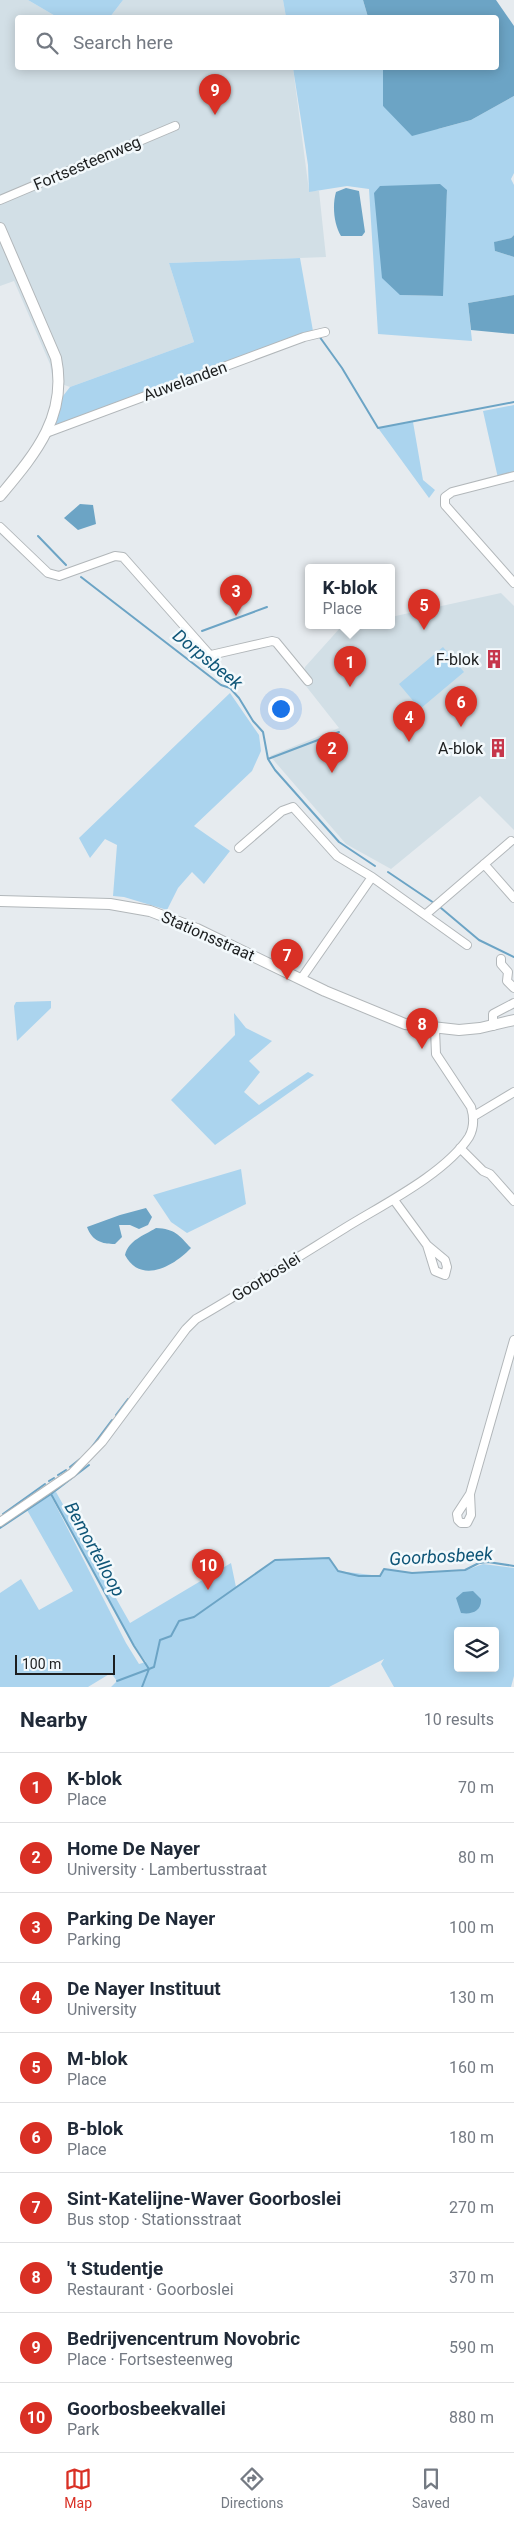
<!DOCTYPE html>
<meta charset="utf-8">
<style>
body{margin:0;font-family:Roboto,sans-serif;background:#f2f2f3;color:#1f2937}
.controls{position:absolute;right:15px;bottom:15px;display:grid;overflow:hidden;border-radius:5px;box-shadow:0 2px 12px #0003}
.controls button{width:45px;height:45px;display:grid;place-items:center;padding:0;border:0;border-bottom:1px solid #e0e1e3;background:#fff;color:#1f2937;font:25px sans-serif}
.scale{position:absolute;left:15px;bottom:12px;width:100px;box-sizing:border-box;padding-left:5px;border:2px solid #1c1e1f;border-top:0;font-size:14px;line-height:18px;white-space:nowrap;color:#1c1e1f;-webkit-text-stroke:4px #f3f9fc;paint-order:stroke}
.you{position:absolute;left:280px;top:708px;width:18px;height:18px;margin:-12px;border:4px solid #fff;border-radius:50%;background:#1a73e8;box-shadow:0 0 0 8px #1a73e833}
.badge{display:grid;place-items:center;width:32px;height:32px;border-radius:50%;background:#d93025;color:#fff;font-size:16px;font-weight:700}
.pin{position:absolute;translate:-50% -41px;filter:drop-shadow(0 1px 2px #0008)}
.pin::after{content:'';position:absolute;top:26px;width:18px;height:15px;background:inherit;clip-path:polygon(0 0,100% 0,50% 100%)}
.popup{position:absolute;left:305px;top:564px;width:90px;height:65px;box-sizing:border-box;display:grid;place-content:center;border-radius:5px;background:#fff;filter:drop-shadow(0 1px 4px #0005);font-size:16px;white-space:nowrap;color:#747a83}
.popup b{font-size:19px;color:#1f2937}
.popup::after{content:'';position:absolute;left:50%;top:100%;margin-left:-10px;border:10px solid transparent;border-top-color:#fff}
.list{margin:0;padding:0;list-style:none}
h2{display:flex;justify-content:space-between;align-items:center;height:65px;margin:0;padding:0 20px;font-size:21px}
h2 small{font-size:16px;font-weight:400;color:#747a83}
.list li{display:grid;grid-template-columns:32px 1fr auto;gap:15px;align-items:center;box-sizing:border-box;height:70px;padding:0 20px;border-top:1px solid #e0e1e3}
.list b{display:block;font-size:19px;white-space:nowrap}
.list p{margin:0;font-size:16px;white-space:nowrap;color:#747a83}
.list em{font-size:16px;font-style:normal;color:#747a83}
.icon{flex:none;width:28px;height:28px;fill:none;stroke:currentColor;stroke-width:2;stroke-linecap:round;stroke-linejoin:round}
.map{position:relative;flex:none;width:514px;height:1687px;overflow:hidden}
.search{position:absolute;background:#fff;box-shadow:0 2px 12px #0003;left:15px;right:15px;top:15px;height:55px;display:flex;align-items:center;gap:12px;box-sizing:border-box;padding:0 18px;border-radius:5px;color:#747a83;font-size:19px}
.sheet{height:765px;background:#fff}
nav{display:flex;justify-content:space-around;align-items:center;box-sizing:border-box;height:70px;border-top:1px solid #e0e1e3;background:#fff;font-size:14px;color:#747a83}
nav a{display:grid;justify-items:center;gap:2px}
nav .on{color:#d93025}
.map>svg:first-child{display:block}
.built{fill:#d2dfe6}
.green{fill:#abd4ee;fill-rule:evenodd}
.water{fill:#6ca4c5}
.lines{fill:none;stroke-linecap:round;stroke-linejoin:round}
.stream{stroke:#6ca4c5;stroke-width:2}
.minor-casing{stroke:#b2b7ba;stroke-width:10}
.tertiary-casing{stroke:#b2b7ba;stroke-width:12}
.minor{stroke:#fff;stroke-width:8}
.tertiary{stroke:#fff;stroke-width:10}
.labels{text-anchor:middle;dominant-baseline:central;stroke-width:5;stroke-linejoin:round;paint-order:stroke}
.street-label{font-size:16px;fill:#1c1e1f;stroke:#f3f9fc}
.poi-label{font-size:16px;fill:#1c1e1f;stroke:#f3f9fc;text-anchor:end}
.water-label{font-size:18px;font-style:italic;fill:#0e5577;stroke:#f3f9fc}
</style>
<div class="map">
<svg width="514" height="1687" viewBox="0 0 514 1687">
<rect width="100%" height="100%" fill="#e6ebef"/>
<path class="built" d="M0,0H28L57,17L18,18V68H293L309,191H319L326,257L169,263L194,342L70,387L53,381L50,364L14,281L0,286Z
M123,0H283L286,17H110Z
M501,593L514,606V830L480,796L391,869L346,844L270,756L339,728L302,681L305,667L340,628L352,626H391V617Z"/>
<path class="green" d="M28,0H123L110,17H57Z
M283,0H363L368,17H286Z
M293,68H383V106L438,129L471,120L514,96V173L511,179L514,185V235L511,238L495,242V251L514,257V295L468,303L472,341L378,334L369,189L347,186L309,192L308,165ZM447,190L442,296L400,295Z
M300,258L313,331L295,336L55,426L63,396L70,387L194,342L169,263Z
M514,405V473L498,478L483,411Z
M413,422L423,480L435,490L429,498L378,428Z
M443,647L464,672L420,709L399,684Z
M230,693L259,735L261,751L252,771L194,826L230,851L204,884L192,872L178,888L167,910L124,897L113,896L117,845L105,839L90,858L79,838Z
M51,1001V1008L17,1041L14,1006L16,1002Z
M234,1013L246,1028L272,1041L249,1061L260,1072L244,1092L259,1105L308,1072L314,1075L215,1145L171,1100L235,1035Z
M241,1169L246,1204L187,1233L171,1222L153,1195Z
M56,1492L130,1623L231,1563L236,1587L275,1560L329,1558L338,1571L380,1576L384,1569L412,1573L464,1571L483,1564L514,1568V1676L511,1687H394L381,1664L384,1659L329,1687H111L117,1681L111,1673L88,1687H0V1593L21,1579L39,1610L73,1591L27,1510L50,1494L126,1643L139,1664L146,1662L133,1644L51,1494ZM458,1631H495V1668H458Z"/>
<path class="water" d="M363,0H496L514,26V96L471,120L412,136L383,106V68H496V18L368,17Z
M440,184L447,190L443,296L400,295L382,278L374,193L380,186Z
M346,188L359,191L365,232L362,236H341C334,224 332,206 336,192Z
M514,235V257L495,251L494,242L511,238Z
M514,295V334L471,330L468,303Z
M80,504L93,505L96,524L78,530L64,518Z
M146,1208L152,1217L148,1225L139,1229L130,1225H119L122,1237L115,1244C102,1244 92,1241 87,1227L120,1215Z
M156,1228C175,1229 179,1235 191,1248C174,1266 141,1285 125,1255C129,1240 143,1236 156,1228Z
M473,1591L481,1599C482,1611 472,1615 461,1613L456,1598L463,1592Z"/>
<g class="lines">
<path class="stream" d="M319,336L342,368L378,428L514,402
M38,536L66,565
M81,577L221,685L230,688L239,698L253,721L263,732L268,759L275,770L339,842L375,866
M202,631L267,607
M268,759L339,732
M388,872L434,903
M441,908L479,940L514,957
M116,1415L128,1399
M91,1448L112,1420
M70,1467L80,1459
M58,1475L66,1470
M49,1481L54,1478
M51,1494L89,1465
M3,1514L45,1484
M0,1528L51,1494L134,1646L149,1669
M117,1681L149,1669
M142,1687L149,1669L154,1667L160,1640L171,1636L179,1621L194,1617L275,1560L329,1558L338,1571L359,1576H380L384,1569L412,1573L465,1570L479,1563L488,1562L514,1566"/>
<g class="minor-casing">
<path id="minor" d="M0,200L175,126
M46,433L304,337L325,332
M514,476L452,492L445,497V505L514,583
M0,527L48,573L59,576L115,556L123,557L208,653L211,655L272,641L276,642L308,681
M239,848L282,811L293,807L337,856L372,877L467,945
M484,864L514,898
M425,915L511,841
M501,959V964L508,972L507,981L514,988
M301,979L372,877
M493,1026V1014L514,1003
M474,1116L514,1092
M460,1148L483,1171L490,1174L514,1201
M394,1200L427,1245L445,1260L447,1267L445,1275L435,1271L427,1245
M470,1494L471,1515L467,1523H461L458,1520L457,1514L470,1494L514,1340
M0,1522L72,1473L102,1442L186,1329L196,1319C246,1290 295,1259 345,1228C382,1205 445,1174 469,1137C474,1128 474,1117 471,1107L436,1054L435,1029"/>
</g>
<g class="tertiary-casing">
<path id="tertiary" d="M0,228L56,358C68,416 35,454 0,496
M0,901L110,904L150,911L197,929L325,991L405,1024L459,1030L480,1028L514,1020"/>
</g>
<use href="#minor" class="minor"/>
<use href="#tertiary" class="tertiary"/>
</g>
<defs>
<g id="building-bare" transform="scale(1.5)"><path d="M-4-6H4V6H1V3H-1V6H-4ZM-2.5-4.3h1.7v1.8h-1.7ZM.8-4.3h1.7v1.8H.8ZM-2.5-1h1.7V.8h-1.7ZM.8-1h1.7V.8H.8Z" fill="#c6364b" stroke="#f3f9fc" stroke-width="2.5" paint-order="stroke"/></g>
</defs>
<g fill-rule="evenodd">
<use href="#building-bare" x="494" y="659"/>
<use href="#building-bare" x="498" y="748"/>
</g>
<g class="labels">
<g class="street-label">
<text transform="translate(87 163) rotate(-23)">Fortsesteenweg</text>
<text transform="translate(185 381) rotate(-20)">Auwelanden</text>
<text transform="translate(208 936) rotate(24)">Stationsstraat</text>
<text transform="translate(266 1277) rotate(-32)">Goorboslei</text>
</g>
<g class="poi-label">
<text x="479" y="659">F-blok</text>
<text x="483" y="748">A-blok</text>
</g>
<g class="water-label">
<text transform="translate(208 659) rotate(39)">Dorpsbeek</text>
<text transform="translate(95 1549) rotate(61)">Bemortelloop</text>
<text transform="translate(441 1556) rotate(-3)">Goorbosbeek</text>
</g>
</g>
</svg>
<div class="controls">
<button><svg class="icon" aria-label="layers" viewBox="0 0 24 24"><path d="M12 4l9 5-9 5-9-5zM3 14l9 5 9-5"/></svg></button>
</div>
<div class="scale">100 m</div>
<div class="you"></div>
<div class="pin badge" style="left:350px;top:687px">1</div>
<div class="popup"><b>K-blok</b>Place</div>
<div class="pin badge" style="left:332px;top:773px">2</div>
<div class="pin badge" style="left:236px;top:616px">3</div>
<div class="pin badge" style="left:409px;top:742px">4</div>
<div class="pin badge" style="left:424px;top:630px">5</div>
<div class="pin badge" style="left:461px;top:727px">6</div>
<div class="pin badge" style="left:287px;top:980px">7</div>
<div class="pin badge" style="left:422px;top:1049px">8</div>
<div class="pin badge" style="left:215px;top:115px">9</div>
<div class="pin badge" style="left:208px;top:1590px">10</div>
<div class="search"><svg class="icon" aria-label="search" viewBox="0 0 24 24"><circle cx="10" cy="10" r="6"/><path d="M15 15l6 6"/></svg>Search here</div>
</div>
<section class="sheet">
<h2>Nearby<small>10 results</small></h2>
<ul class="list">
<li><span class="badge">1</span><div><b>K-blok</b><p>Place</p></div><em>70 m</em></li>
<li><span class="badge">2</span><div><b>Home De Nayer</b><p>University · Lambertusstraat</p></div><em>80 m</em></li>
<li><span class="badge">3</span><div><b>Parking De Nayer</b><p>Parking</p></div><em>100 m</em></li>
<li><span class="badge">4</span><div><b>De Nayer Instituut</b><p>University</p></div><em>130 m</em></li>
<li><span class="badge">5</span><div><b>M-blok</b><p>Place</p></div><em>160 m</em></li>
<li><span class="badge">6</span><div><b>B-blok</b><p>Place</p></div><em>180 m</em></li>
<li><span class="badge">7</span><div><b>Sint-Katelijne-Waver Goorboslei</b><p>Bus stop · Stationsstraat</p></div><em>270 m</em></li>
<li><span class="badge">8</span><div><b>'t Studentje</b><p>Restaurant · Goorboslei</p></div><em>370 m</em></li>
<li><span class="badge">9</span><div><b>Bedrijvencentrum Novobric</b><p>Place · Fortsesteenweg</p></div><em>590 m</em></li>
<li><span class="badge">10</span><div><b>Goorbosbeekvallei</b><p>Park</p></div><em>880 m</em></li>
</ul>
</section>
<nav>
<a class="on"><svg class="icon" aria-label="map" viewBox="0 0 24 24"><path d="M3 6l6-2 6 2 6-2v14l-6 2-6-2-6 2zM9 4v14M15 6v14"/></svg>Map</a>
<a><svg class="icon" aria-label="directions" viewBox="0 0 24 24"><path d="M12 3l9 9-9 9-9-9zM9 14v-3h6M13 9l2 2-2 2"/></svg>Directions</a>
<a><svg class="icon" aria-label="saved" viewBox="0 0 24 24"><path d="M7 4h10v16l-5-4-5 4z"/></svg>Saved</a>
</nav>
